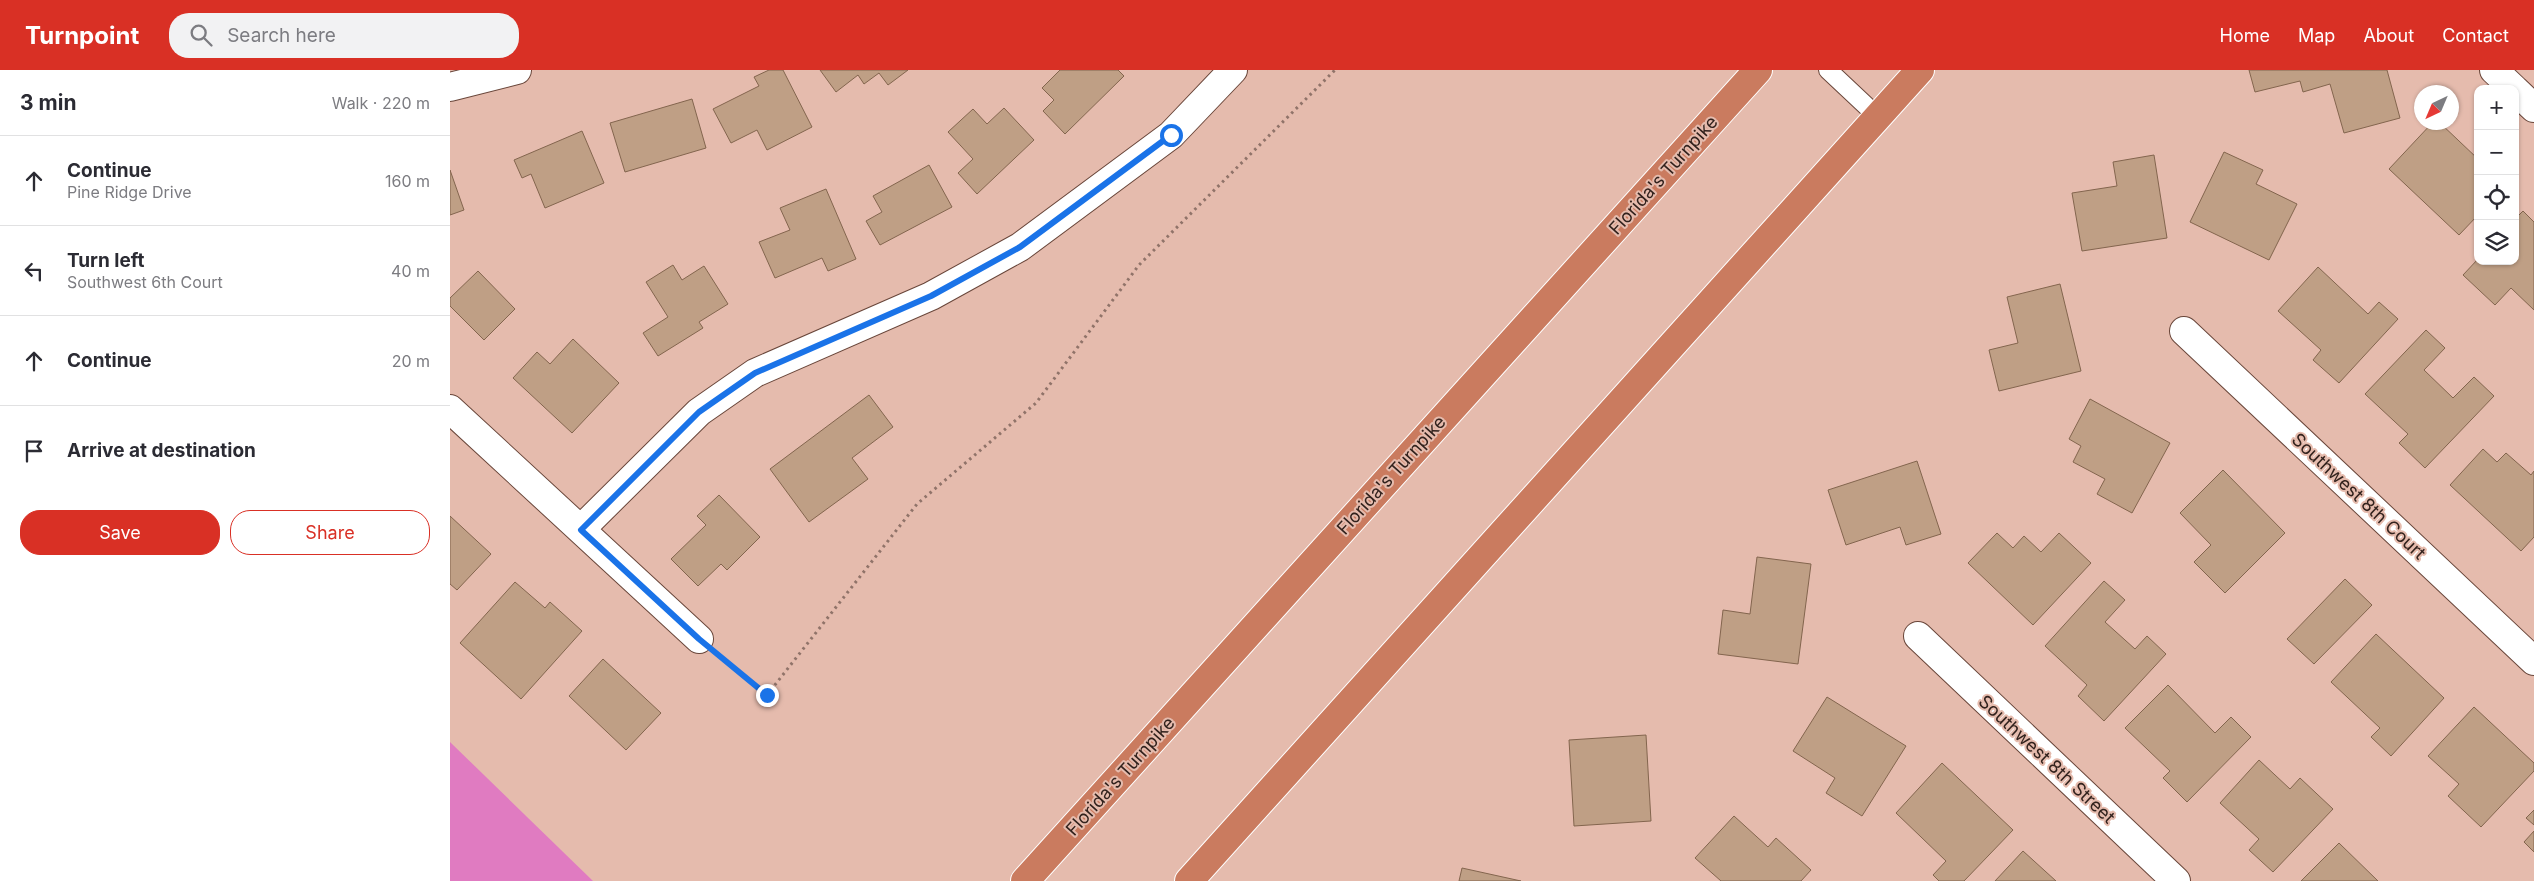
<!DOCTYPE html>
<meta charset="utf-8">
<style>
body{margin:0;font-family:Inter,sans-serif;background:#f2f2f3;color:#2b2b33}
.controls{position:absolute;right:15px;top:15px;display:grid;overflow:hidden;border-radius:10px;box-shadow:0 1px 4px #0004}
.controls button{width:45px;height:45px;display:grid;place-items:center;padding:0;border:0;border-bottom:1px solid #e1e1e2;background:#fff;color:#2b2b33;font:25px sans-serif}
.compass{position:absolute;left:1964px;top:15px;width:45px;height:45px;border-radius:50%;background:#fff;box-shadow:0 1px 4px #0004;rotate:224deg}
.stop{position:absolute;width:15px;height:15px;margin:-11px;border:4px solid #1a73e8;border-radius:50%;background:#fff}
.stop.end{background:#1a73e8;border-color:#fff;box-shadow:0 1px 5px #0008}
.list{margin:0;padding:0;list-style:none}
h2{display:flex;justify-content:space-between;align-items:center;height:65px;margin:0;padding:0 20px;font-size:21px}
h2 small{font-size:16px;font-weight:400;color:#7c7c81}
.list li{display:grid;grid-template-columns:32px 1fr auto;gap:15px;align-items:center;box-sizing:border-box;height:90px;padding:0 20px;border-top:1px solid #e1e1e2}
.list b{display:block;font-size:19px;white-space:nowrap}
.list p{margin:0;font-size:16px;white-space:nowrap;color:#7c7c81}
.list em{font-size:16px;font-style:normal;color:#7c7c81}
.actions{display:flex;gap:10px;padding:15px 20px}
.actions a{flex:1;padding:11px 0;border:1px solid #d93025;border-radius:20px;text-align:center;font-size:18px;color:#d93025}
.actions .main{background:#d93025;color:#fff}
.icon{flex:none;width:28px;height:28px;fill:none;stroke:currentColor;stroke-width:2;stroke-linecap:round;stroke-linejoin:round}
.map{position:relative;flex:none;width:2084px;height:811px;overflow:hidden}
header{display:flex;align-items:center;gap:30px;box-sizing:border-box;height:70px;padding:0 25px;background:#d93025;color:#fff}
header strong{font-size:24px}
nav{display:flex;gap:28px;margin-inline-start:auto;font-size:18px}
.search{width:350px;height:45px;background:#f2f2f3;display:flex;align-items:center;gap:12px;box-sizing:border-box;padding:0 18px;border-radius:20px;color:#7c7c81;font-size:19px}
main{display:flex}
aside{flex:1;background:#fff}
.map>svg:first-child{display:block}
.green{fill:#e07bc1}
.building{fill:#bf9f85;stroke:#83654e}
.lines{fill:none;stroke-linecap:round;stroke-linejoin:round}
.service-casing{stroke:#69463a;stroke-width:20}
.minor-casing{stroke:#69463a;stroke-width:30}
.motorway-casing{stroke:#fff;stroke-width:30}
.path{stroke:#907369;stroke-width:3;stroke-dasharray:2.5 4;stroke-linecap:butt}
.service{stroke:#fff;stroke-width:18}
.minor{stroke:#fff;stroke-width:28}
.motorway{stroke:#ca7b5f;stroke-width:28}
.route{stroke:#1a73e8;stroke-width:6}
.labels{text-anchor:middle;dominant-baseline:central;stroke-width:4;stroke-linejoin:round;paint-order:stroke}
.street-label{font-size:18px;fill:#32221d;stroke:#e5bbad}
</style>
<header>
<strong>Turnpoint</strong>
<div class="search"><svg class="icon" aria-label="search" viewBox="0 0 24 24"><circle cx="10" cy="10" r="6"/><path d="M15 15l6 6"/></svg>Search here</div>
<nav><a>Home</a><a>Map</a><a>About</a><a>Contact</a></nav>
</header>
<main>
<aside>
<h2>3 min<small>Walk · 220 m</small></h2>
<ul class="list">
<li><svg class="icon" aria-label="ahead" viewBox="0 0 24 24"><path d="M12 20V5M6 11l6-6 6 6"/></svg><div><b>Continue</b><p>Pine Ridge Drive</p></div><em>160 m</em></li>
<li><svg class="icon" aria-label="left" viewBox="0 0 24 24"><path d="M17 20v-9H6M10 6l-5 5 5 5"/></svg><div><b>Turn left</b><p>Southwest 6th Court</p></div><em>40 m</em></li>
<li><svg class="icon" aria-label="ahead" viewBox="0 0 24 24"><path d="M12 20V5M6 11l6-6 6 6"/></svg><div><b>Continue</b></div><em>20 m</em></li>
<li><svg class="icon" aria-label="arrive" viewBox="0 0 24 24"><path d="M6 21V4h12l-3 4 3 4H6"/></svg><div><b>Arrive at destination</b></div></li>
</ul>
<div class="actions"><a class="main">Save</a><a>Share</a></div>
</aside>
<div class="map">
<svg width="2084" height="811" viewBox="0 0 2084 811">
<rect width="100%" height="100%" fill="#e5bbad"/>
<path class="green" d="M0,672L143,811H0Z"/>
<path class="building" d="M319,0H333L362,57L317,80L307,60L281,73L263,39L309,16L304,7Z
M370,0H458L438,15L429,3L414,14L408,5L386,22Z
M610,0H668L674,6L615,64L593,41L604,30L592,18Z
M1799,0H1937L1950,48L1894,63L1880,14L1853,22L1850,11L1805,22Z
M242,29L256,78L175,102L160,53Z
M554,38L584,70L527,124L508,103L523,89L498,62L523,39L537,54Z
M1983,52H1989L2028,89V145L2009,165L1939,99Z
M132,61L154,113L95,138L81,104L72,108L64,90Z
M1774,82L1813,100L1806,114L1847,134L1819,190L1740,152Z
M1704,85L1717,168L1632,181L1622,123L1667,116L1663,92Z
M479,95L502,137L430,175L416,151L432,142L423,126Z
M0,100L14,140L0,145Z
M376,119L406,189L378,201L372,188L325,208L309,172L340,160L330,138Z
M2073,141L2084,152V240L2061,218L2045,235L2013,205L2028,189V191H2065V149Z
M223,195L232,210L254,196L278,234L249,252L253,258L208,286L193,263L218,247L196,212Z
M1868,197L1918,244L1929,232L1948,249L1889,313L1863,290L1871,280L1828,241Z
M28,201L65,239L34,270L0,236V228Z
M1610,214L1631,301L1549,321L1539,280L1568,273L1557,227Z
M1976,260L1995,278L1974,300L2003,328L2024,307L2044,326L1975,398L1949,373L1958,364L1915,324Z
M123,269L169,313L122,363L63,308L87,282L100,294Z
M419,325L443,357L402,388L418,409L359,452L320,399Z
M1640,329L1720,373L1682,443L1647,424L1655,409L1623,392L1631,376L1619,369Z
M2033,379L2047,392L2056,383L2081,405L2084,401V467L2071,481L2000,415Z
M1467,391L1491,464L1456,475L1450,457L1396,475L1378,420Z
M1773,400L1835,463L1775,523L1744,492L1761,475L1730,443Z
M269,425L310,467L277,500L271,494L248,516L221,489L256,455L247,446Z
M0,446L41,484L7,520L0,514Z
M1547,463L1563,478L1574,466L1591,482L1609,463L1641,493L1583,555L1518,493Z
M1307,487L1361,494L1348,594L1268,584L1273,540L1300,544Z
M1895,509L1922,535L1864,594L1837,569Z
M1654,511L1675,530L1655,552L1685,579L1697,566L1716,584L1654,651L1628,626L1637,615L1595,576Z
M65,512L95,538L100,532L132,561L71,629L10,573Z
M1926,564L1994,628L1941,686L1921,667L1930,658L1881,612Z
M153,589L211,643L176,680L119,626Z
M1718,615L1765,663L1781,647L1801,667L1737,732L1713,708L1720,701L1675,658Z
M1377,627L1456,676L1412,746L1376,723L1385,708L1343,681Z
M2024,637L2084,693V701L2031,757L1998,726L2009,714L1978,686Z
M1196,665L1201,751L1124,756L1119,670Z
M1809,690L1840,719L1850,708L1883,739L1823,802L1799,780L1809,769L1770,733Z
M1492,693L1563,760L1514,811H1489L1483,805L1496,791L1446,743Z
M2084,740V755L2076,748Z
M1284,746L1318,777L1326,768L1361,800L1351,811H1271L1245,788Z
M2084,761V782L2074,772Z
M1889,773L1928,811H1851Z
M1573,781L1606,811H1545Z
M1012,798L1071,811H1009Z"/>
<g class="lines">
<g class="service-casing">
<path id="service" d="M1378,0L1428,47"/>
</g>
<g class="minor-casing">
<path id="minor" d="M2044,0L2064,19
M0,17L67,0
M2065,20L2084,38
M1734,261L2084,591
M0,339L249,569
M131,459L249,342L305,303L481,226L570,177L721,65L783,0
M1468,566L1726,811"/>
</g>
<g class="motorway-casing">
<path id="motorway" d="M575,811L1308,0
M739,811L1470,0"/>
</g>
<path class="path" d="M271,588L317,625L467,434L586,333L689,195L885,0"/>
<use href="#service" class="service"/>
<use href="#minor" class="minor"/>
<use href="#motorway" class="motorway"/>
</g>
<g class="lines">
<path class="route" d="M317,625L249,569L131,460L249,342L305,303L481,226L570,177L721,65"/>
</g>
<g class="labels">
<g class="street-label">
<text transform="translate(1213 105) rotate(-48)">Florida's Turnpike</text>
<text transform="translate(941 405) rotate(-48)">Florida's Turnpike</text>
<text transform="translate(1909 426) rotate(43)">Southwest 8th Court</text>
<text transform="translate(1597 689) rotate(43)">Southwest 8th Street</text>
<text transform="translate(670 706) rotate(-48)">Florida's Turnpike</text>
</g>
</g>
</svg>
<div class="controls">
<button>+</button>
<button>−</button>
<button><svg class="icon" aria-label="locate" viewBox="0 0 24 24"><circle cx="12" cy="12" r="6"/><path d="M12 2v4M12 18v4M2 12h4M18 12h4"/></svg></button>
<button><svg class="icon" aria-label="layers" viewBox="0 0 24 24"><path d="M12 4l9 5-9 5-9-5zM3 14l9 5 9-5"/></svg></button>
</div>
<svg class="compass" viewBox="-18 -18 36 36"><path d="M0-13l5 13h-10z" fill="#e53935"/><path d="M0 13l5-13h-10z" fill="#7c7c81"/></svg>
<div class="stop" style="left:721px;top:65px"></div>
<div class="stop end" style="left:317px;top:625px"></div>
</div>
</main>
